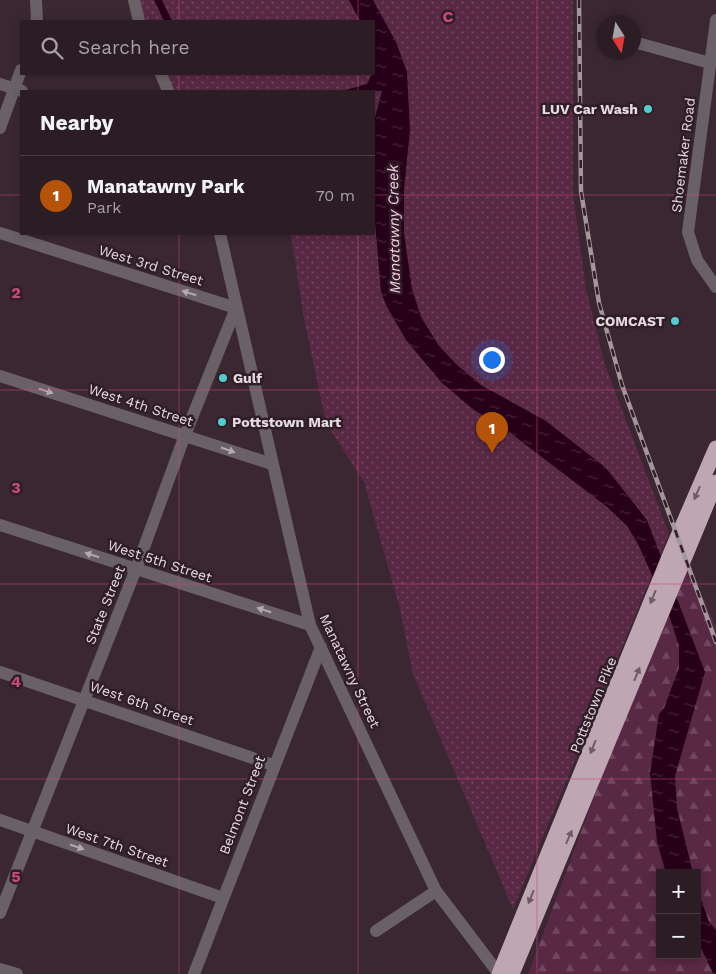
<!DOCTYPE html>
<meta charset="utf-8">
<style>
body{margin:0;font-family:"Work Sans",sans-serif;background:#382a32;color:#f1f3f6}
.controls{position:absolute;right:15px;bottom:15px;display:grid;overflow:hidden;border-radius:0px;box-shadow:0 2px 8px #0003}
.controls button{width:45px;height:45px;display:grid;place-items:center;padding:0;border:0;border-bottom:1px solid #483b42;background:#2c1d25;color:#f1f3f6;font:25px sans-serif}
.compass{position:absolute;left:596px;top:15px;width:45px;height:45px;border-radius:50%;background:#2c1d25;box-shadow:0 2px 8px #0003;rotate:169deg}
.you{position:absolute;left:491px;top:359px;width:18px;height:18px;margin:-12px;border:4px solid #fff;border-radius:50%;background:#1a73e8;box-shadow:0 0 0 8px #1a73e833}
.badge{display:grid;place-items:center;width:32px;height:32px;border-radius:50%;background:#b45309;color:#fff;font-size:16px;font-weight:700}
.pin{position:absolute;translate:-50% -41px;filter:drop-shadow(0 1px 2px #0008)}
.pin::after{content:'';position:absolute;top:26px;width:18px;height:15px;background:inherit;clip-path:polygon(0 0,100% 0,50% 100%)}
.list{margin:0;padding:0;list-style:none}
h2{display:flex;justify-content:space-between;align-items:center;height:65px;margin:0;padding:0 20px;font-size:21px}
h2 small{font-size:16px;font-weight:400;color:#a6a2a7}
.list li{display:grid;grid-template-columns:32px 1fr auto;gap:15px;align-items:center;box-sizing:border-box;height:80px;padding:0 20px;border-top:1px solid #483b42}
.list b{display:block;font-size:19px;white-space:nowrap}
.list p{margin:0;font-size:16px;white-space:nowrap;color:#a6a2a7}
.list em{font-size:16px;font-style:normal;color:#a6a2a7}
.icon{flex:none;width:28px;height:28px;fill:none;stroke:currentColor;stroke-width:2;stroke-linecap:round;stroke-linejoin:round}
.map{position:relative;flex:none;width:716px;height:974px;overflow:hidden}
.search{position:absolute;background:#2c1d25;box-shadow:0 2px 8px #0003;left:20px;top:20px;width:355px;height:55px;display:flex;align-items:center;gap:12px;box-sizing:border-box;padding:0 18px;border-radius:0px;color:#a6a2a7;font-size:19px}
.panel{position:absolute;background:#2c1d25;box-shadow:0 2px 8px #0003;left:20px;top:90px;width:355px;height:145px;border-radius:0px}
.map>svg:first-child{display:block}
.forest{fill:url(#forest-firs);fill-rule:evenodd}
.park{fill:url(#park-dots)}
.water{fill:url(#water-ripples)}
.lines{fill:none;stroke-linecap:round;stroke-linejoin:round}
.minor{stroke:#6a6166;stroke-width:12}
.highway{stroke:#bea6b2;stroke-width:15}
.rail-casing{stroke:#a4969d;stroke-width:4.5}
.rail{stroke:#2f1e27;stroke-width:2.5;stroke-dasharray:8;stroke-linecap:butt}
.oneway{fill:#b4aaaf}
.oneway2{fill:#6f5b66}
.grid{fill:none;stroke:#cb487c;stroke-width:1;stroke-opacity:0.55}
.poi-dot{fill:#52cdcd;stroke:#2f1e27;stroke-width:2}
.labels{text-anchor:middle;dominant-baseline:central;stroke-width:5;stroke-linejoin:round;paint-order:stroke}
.poi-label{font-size:14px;font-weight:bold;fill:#e6dae0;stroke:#2f1e27;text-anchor:end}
.street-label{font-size:14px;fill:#e6dae0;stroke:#2f1e27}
.water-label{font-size:15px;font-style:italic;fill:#fbcbe4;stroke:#2f1e27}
.grid-label{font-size:16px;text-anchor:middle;font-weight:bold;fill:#cb487c;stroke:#2f1e27;stroke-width:5;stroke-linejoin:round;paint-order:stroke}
</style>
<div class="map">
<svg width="716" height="974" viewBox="0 0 716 974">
<defs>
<pattern id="forest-firs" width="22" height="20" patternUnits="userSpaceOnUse" patternTransform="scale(1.25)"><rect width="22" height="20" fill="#592845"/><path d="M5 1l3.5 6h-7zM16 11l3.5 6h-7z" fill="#714760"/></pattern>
<pattern id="park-dots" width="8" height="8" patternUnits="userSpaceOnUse" patternTransform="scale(1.25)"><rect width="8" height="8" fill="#592845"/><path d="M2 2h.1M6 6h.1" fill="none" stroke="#714760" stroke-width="1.8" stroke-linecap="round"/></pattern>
<pattern id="water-ripples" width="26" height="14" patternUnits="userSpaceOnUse" patternTransform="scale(1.25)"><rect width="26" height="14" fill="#270019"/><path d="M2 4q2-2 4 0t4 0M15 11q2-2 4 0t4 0" fill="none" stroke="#46253a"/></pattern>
</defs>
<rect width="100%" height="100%" fill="#3a2731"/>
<path class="forest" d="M684,556L716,627V974H528ZM660,873H697V955H660Z"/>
<path class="park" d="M139,0H573V194L586,289L605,365L669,534L513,909L413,674L400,609L364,482L326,423L304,319L291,234H374V91H173L165,74H374V21H145Z"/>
<path class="water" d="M154,0H162L172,21H164Z
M349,0H373L396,42L407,72L410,131L404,189V233L412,289L421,317L439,346L457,365L481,385L546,421L606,468L647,520L705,672L675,776L677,808L693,873H666L657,842L650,773L659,714L664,708L679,668V646L666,606L638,544L627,526L606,506L501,426L474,410L442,383L406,340L387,307L381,292L374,210V121L382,91H342L367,84L372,74H374V21H360Z
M697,888L709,922L716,930V974L713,973L697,940Z"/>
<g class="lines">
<path class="minor" d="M36,0L37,21
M134,0L139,21
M716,20L688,232L697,260L716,287
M634,42L710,63
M161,74L168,91
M0,84L22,91
M0,128L21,70
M0,233L236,308
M220,234L310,625L436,891L499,974
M0,376L272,464
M0,525L310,625
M0,672L273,765
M0,820L223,898
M0,913L136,569L185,435L236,308
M376,931L436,891
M0,969L17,974
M194,974L321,647"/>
<path class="highway" d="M499,974L671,552L716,448
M512,974L716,482"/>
<g class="rail-casing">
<path id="rail" d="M579,0L581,191L599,303L622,385L716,642"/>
</g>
<use href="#rail" class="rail"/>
</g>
<defs><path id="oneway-solid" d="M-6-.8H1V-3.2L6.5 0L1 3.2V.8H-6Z" transform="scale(1.25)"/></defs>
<g class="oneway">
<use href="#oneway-solid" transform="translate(189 293) rotate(-163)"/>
<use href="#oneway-solid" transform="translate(46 391) rotate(18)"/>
<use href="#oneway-solid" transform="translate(228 450) rotate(19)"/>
<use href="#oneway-solid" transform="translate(92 555) rotate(-162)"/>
<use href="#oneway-solid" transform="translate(264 610) rotate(-162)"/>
<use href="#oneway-solid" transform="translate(77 847) rotate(19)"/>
</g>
<g class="oneway2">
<use href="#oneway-solid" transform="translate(697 493) rotate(113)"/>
<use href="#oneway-solid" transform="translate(653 597) rotate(112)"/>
<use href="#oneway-solid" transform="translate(637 674) rotate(-68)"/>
<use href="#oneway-solid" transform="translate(593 747) rotate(112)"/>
<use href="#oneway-solid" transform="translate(569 837) rotate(-67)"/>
<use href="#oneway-solid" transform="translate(531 897) rotate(112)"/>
</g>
<path class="grid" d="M179,0V21M358,0V21M537,0V974M179,74V91M358,74V91M0,195H21M374,195H716M179,234V974M358,234V974M0,390H716M0,584H716M0,779H716"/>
<g class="poi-dot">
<circle cx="648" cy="109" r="5"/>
<circle cx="675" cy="321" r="5"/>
<circle cx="223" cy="378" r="5"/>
<circle cx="222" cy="422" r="5"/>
</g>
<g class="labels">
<g class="poi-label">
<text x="638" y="109">LUV Car Wash</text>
<text x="665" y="321">COMCAST</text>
<text x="233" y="378" text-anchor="start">Gulf</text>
<text x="232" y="422" text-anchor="start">Pottstown Mart</text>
</g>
<g class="street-label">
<text transform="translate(683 155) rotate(-83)">Shoemaker Road</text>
<text transform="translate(151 265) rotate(17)">West 3rd Street</text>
<text transform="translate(141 405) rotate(18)">West 4th Street</text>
<text transform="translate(160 561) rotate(18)">West 5th Street</text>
<text transform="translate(105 605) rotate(-68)">State Street</text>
<text transform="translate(350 671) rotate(65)">Manatawny Street</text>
<text transform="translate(142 703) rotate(19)">West 6th Street</text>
<text transform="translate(593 705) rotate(-68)">Pottstown Pike</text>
<text transform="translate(242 805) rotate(-69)">Belmont Street</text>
<text transform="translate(117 845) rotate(19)">West 7th Street</text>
</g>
<g class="water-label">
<text transform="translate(394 229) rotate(-91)">Manatawny Creek</text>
</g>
</g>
<g class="grid-label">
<text x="448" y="22">C</text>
<text x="16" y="298">2</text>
<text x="16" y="493">3</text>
<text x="16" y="687">4</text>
<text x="16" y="882">5</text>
</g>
</svg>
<div class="controls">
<button>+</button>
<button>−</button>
</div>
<svg class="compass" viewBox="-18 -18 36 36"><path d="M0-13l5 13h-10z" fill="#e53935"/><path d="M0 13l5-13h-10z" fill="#a6a2a7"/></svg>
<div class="you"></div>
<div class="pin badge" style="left:492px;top:453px">1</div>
<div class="search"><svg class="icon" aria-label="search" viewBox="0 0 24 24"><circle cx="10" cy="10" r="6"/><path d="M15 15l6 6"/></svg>Search here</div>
<section class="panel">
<h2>Nearby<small></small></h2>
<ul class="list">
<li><span class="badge">1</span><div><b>Manatawny Park</b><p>Park</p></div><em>70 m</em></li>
</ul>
</section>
</div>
